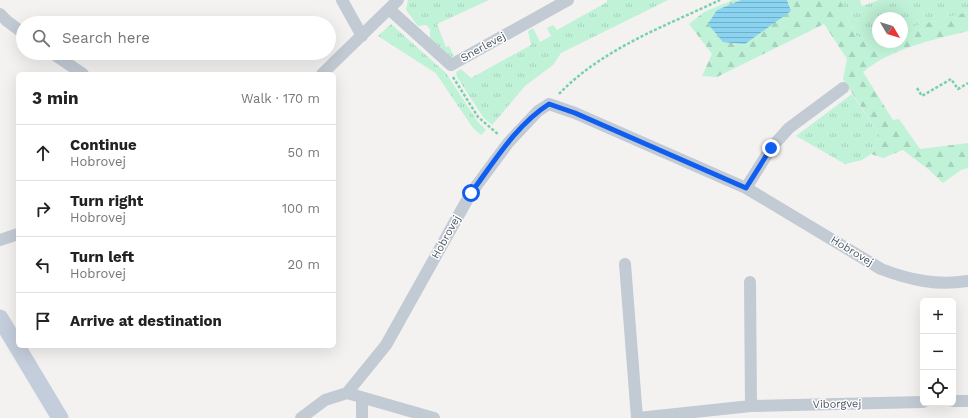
<!DOCTYPE html>
<meta charset="utf-8">
<style>
body{margin:0;font-family:"Work Sans",sans-serif;background:#f2f2f2;color:#222}
.controls{position:absolute;right:12px;bottom:12px;display:grid;overflow:hidden;border-radius:6px;box-shadow:0 4px 16px #0002}
.controls button{width:36px;height:36px;display:grid;place-items:center;padding:0;border:0;border-bottom:1px solid #e0e0e0;background:#fff;color:#222;font:20px sans-serif}
.compass{position:absolute;left:872px;top:12px;width:36px;height:36px;border-radius:50%;background:#fff;box-shadow:0 4px 16px #0002;rotate:128deg}
.stop{position:absolute;width:12px;height:12px;margin:-9px;border:3px solid #105eef;border-radius:50%;background:#fff}
.stop.end{background:#105eef;border-color:#fff;box-shadow:0 1px 4px #0008}
.list{margin:0;padding:0;list-style:none}
h2{display:flex;justify-content:space-between;align-items:center;height:52px;margin:0;padding:0 16px;font-size:17px}
h2 small{font-size:13px;font-weight:400;color:#767676}
.list li{display:grid;grid-template-columns:26px 1fr auto;gap:12px;align-items:center;box-sizing:border-box;height:56px;padding:0 16px;border-top:1px solid #e0e0e0}
.list b{display:block;font-size:15px;white-space:nowrap}
.list p{margin:0;font-size:13px;white-space:nowrap;color:#767676}
.list em{font-size:13px;font-style:normal;color:#767676}
.icon{flex:none;width:22px;height:22px;fill:none;stroke:currentColor;stroke-width:2;stroke-linecap:round;stroke-linejoin:round}
.map{position:relative;flex:none;width:968px;height:418px;overflow:hidden}
.search{position:absolute;background:#fff;box-shadow:0 4px 16px #0002;left:16px;top:16px;width:320px;height:44px;display:flex;align-items:center;gap:10px;box-sizing:border-box;padding:0 14px;border-radius:22px;color:#767676;font-size:15px}
.panel{position:absolute;background:#fff;box-shadow:0 4px 16px #0002;left:16px;top:72px;width:320px;height:276px;border-radius:6px}
.map>svg:first-child{display:block}
.grass{fill:url(#grass-tufts)}
.forest{fill:url(#forest-firs)}
.water{fill:url(#water-rules)}
.lines{fill:none;stroke-linecap:round;stroke-linejoin:round}
.path{stroke:#75d2ac;stroke-width:2.5;stroke-dasharray:3 2;stroke-linecap:butt}
.street{stroke:#c2cad4;stroke-width:12}
.secondary{stroke:#c4cddb;stroke-width:17}
.route{stroke:#105eef;stroke-width:5}
.labels{text-anchor:middle;dominant-baseline:central;stroke-width:3;stroke-linejoin:round;paint-order:stroke}
.street-label{font-size:11px;fill:#485360;stroke:#fff}
</style>
<div class="map">
<svg width="968" height="418" viewBox="0 0 968 418">
<defs>
<pattern id="grass-tufts" width="24" height="20" patternUnits="userSpaceOnUse"><rect width="24" height="20" fill="#bff2d7"/><path d="M3 7l-1-3M5 7V3M7 7l1-3M15 17l-1-3M17 17v-4M19 17l1-3" fill="none" stroke="#a6d1bb"/></pattern>
<pattern id="forest-firs" width="22" height="20" patternUnits="userSpaceOnUse"><rect width="22" height="20" fill="#bff2d7"/><path d="M5 1l3.5 6h-7zM16 11l3.5 6h-7z" fill="#a6d1bb"/></pattern>
<pattern id="water-rules" width="6" height="5" patternUnits="userSpaceOnUse"><rect width="6" height="5" fill="#8ad3f1"/><path d="M0 2.5h6" fill="none" stroke="#73aec7"/></pattern>
</defs>
<rect width="100%" height="100%" fill="#f4f2f1"/>
<path class="grass" d="M408,0H489L437,24L446,47L449,46L454,56L451,57L430,38V29L426,25L418,26L406,10Z
M607,0H668L561,53L553,65L525,86L492,125L483,117L457,77L456,72L461,69L471,78L531,45L528,31L533,28L540,42L551,36L547,28L553,25L557,30L607,2Z
M840,0H860L862,6L879,0H968V12L915,26L902,32V18H878V42H881L879,43L856,36Z
M391,24L446,73L478,122L486,130L481,135L473,128L437,75V74L378,36Z
M852,94L880,136L871,154L862,160L845,164L796,136Z"/>
<path class="forest" d="M733,0H741L717,10L791,11L787,0H840L856,36L879,43L902,42V32L915,26L968,12V31C932,40 892,48 863,72L893,120L899,119L920,149L968,143V168L961,170L943,183L928,169L903,150L883,158L871,154L880,136L843,79L847,59L824,24L717,77L702,76L712,54L689,24L704,12Z"/>
<path class="water" d="M741,0H787L791,11L745,44L723,42L708,24L717,10Z"/>
<g class="lines">
<path class="path" d="M453,77L478,117L499,135
M917,88L922,96L951,79L958,89L968,83
M559,94C602,49 665,26 720,0"/>
<path class="street" d="M342,0L362,36
M389,9L451,65L568,0
M0,14L7,21L23,33
M52,53L83,74
M322,74L398,0
M746,188L771,148L789,128L843,88
M0,240L18,234
M625,264L637,418
M750,282L751,406
M347,393L434,418
M953,401H968
M301,418L325,400L347,393L386,345L471,193L508,143L538,111L549,104L575,113L746,188L881,269C910,280 937,286 968,281
M362,418V398
M638,418L751,406L923,402"/>
<path class="secondary" d="M0,318L60,418"/>
</g>
<g class="lines">
<path class="route" d="M471,193C494,162 516,125 549,104L575,113L746,188L771,148"/>
</g>
<g class="labels">
<g class="street-label">
<text transform="translate(483 47) rotate(-29)">Snerlevej</text>
<text transform="translate(446 237) rotate(-61)">Hobrovej</text>
<text transform="translate(852 251) rotate(31)">Hobrovej</text>
<text transform="translate(837 404) rotate(-1)">Viborgvej</text>
</g>
</g>
</svg>
<div class="controls">
<button>+</button>
<button>−</button>
<button><svg class="icon" aria-label="locate" viewBox="0 0 24 24"><circle cx="12" cy="12" r="6"/><path d="M12 2v4M12 18v4M2 12h4M18 12h4"/></svg></button>
</div>
<svg class="compass" viewBox="-18 -18 36 36"><path d="M0-13l5 13h-10z" fill="#e53935"/><path d="M0 13l5-13h-10z" fill="#767676"/></svg>
<div class="stop" style="left:471px;top:193px"></div>
<div class="stop end" style="left:771px;top:148px"></div>
<div class="search"><svg class="icon" aria-label="search" viewBox="0 0 24 24"><circle cx="10" cy="10" r="6"/><path d="M15 15l6 6"/></svg>Search here</div>
<section class="panel">
<h2>3 min<small>Walk · 170 m</small></h2>
<ul class="list">
<li><svg class="icon" aria-label="ahead" viewBox="0 0 24 24"><path d="M12 20V5M6 11l6-6 6 6"/></svg><div><b>Continue</b><p>Hobrovej</p></div><em>50 m</em></li>
<li><svg class="icon" aria-label="right" viewBox="0 0 24 24"><path d="M7 20v-9h11M14 6l5 5-5 5"/></svg><div><b>Turn right</b><p>Hobrovej</p></div><em>100 m</em></li>
<li><svg class="icon" aria-label="left" viewBox="0 0 24 24"><path d="M17 20v-9H6M10 6l-5 5 5 5"/></svg><div><b>Turn left</b><p>Hobrovej</p></div><em>20 m</em></li>
<li><svg class="icon" aria-label="arrive" viewBox="0 0 24 24"><path d="M6 21V4h12l-3 4 3 4H6"/></svg><div><b>Arrive at destination</b></div></li>
</ul>
</section>
</div>
